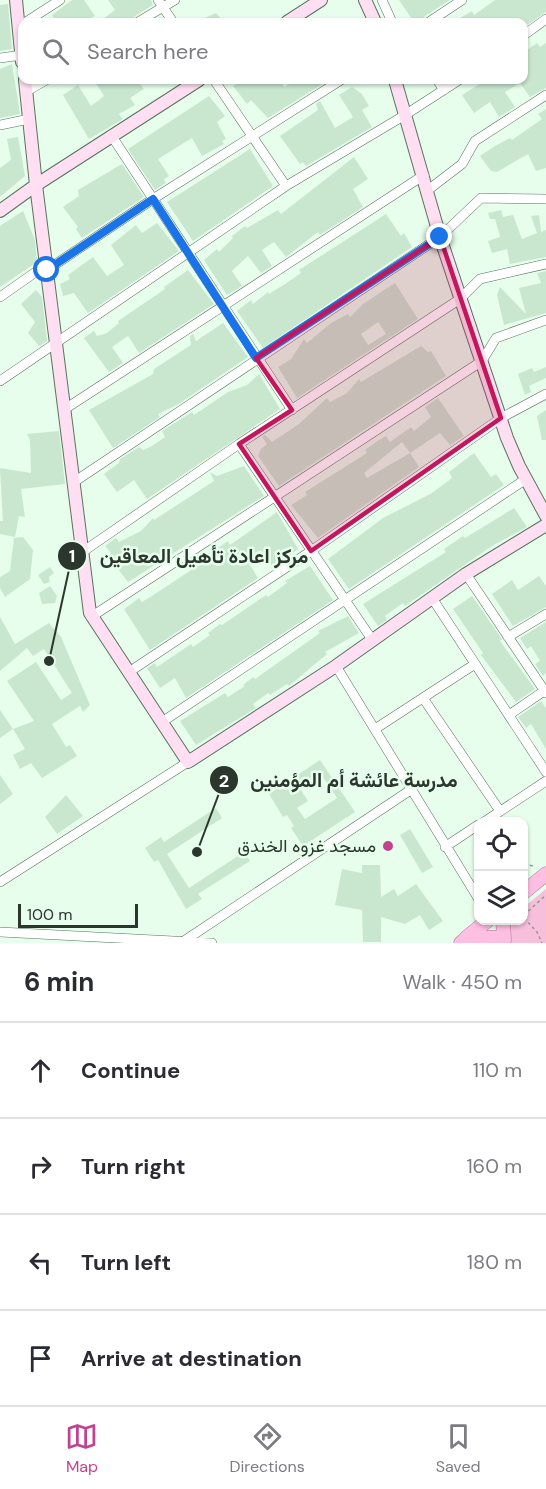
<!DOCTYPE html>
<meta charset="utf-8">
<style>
body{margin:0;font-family:"DM Sans",Vazirmatn,sans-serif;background:#f2f2f3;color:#2b2b33}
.controls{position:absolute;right:18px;bottom:18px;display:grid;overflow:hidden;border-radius:12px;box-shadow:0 2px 4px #0004}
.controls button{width:54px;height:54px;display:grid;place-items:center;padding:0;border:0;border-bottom:2px solid #e1e1e2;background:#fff;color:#2b2b33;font:30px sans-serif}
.scale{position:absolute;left:18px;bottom:15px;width:120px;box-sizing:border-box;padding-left:6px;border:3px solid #2b362d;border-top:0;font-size:16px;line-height:21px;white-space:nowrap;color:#2b362d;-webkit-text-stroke:4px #e6feeb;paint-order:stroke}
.stop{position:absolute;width:18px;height:18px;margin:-14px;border:4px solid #1a73e8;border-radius:50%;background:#fff}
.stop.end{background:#1a73e8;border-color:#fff;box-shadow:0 2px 6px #0008}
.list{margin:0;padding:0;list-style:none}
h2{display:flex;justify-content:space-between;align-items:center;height:78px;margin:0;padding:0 24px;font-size:26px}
h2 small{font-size:20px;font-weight:400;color:#7c7c81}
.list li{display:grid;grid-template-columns:39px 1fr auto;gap:18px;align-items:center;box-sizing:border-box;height:96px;padding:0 24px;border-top:2px solid #e1e1e2}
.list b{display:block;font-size:22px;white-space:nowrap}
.list em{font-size:20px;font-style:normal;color:#7c7c81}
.icon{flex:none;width:33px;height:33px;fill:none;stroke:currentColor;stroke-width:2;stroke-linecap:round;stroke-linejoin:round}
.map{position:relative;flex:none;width:546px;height:943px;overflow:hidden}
.search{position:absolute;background:#fff;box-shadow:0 2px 4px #0004;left:18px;right:18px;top:18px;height:66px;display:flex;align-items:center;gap:15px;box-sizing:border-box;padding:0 21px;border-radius:12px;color:#7c7c81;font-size:22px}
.sheet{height:462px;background:#fff}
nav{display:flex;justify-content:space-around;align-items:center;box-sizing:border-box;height:84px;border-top:2px solid #e1e1e2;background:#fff;font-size:16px;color:#7c7c81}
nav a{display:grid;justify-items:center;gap:3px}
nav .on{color:#c14390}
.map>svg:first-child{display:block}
.green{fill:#f7bfdc}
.building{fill:#c9e7cf;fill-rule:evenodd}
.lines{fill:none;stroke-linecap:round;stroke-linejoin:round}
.street-casing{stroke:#58735e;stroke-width:10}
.secondary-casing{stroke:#58735e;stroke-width:14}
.primary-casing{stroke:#b47497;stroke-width:15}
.path{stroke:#8c9e90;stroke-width:1.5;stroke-dasharray:3 3;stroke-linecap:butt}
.street{stroke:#fff;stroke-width:9}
.secondary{stroke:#ffdff1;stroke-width:12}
.primary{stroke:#febfe3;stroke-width:14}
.route{stroke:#1a73e8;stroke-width:8}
.marked{fill:#c2185b;fill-opacity:0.2;stroke:#c2185b;stroke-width:4.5;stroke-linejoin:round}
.poi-dot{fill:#c14390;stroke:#e6feeb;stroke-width:2}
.labels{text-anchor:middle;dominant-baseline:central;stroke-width:5;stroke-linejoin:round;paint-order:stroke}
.poi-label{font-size:18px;fill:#2b362d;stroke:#e6feeb;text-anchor:end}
.leader{fill:none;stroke:#2b362d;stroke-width:2}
.callout-dot{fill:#2b362d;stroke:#e6feeb;stroke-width:2}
.mark-label{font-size:18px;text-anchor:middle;font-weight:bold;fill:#fff}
.callout-label{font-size:20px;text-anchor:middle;font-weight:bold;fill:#2b362d;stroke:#e6feeb;stroke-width:5;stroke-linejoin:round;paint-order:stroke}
</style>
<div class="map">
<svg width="546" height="943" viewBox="0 0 546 943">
<rect width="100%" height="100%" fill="#e6feeb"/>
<path class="green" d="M546,889V943H480L506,921L524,920V907Z"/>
<path class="building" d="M72,0H84L95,16L84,22H56L52,15Z
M108,0H151L153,5L135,16L131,22H99L115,10Z
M399,0H450L425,16L422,22H414Z
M495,0H546V12L524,27V22H453L472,11L474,15Z
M8,4L12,49L0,51V5Z
M216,13L224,22H196Z
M537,43L540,47L546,43V88L530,97L520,83L505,92L515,107L499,117L490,102L474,113L462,95L486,80H524V52Z
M12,64L20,114L0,118V69Z
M94,80H137L144,89L130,98L135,105L119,114L123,119L89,139L63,95L78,85L91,106L104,96Z
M245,80H281L284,87L297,80H329L268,118L251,100L247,104L233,86Z
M352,87L362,94L369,106L362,110L372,127L306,166L303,162L300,164L280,136L318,110L316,104L320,101L335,128L353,117L339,95Z
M209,96L225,116L217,122L226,139L222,141L224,144L202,156L192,138L158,159L169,176L164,179L166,183L155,190L128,149Z
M546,109V168L536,171L528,154L497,172L491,171L480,156L495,146L510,138L512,140L542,119L538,114Z
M18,137L25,176L0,197V168L11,160L7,139Z
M250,149L273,186L193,241L167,202Z
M354,157L368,179L353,189L363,207L320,235L318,232L286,257L274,242L262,250L272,266L261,273L248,256L232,271L242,286L227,295L204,260L217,249L219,252L233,238L232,236L245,226L247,228L278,210L281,214Z
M122,164L144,197L82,238L76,229L78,227L63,207L79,196L78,190Z
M501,210L503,217L513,215L522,239L537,233L531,216L539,215L541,232L546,230V257L510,264L507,249L492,253L488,241L500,237L495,219H490L488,213Z
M23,211L35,240L37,262L0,287V226Z
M386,214L401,236L404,233L412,247L263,348L237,311L251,300L253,304L268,292L269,294L285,284L301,273L299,270Z
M157,223L179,251L88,313L74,293L63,296L60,284L70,279L68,275L93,257L107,276L124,265L111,245L136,225L142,233Z
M188,270L214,304L139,353L128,336L112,347L123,363L109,372L84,338L94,331L97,336L107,333L119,323L118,321L165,289L164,287Z
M546,271V313L504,325L497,295L500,287L526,314L519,288L541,283L537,273Z
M395,283L418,319L297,398L278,367L291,359L304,339L307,343L331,323L348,314L350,317L363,304ZM378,322L386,334L368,345L361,334Z
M36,290L42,297L47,341L39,346L28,333L35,322L21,304Z
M223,323L248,357L177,405L158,414L160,417L113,448L89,410L153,374L154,369L191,345L190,336L193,334L196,341Z
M421,346L428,352L431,351L446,376L279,486L258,456L261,449L267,444L262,437L265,435L272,442L299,424L327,398L330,402L347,393L359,379L361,382Z
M546,367V378L529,386L531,392L525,395L518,374L532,368L534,372Z
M259,374L280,409L147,499L134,480L117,492L104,474L119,463L120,459L139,447L143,450L152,446L165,437L162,431L192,412L194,415L228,392L247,385Z
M438,398L464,436L450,445L440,433L410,453L419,467L318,538L291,505L307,495L305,492L367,453L365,450L376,442L386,436L390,442L411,427L414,431L431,417L425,407ZM402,442L410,453L367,478L364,473Z
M546,410V440H542L537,416Z
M59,431L65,484L21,489L25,517L19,516L15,537L0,534V521H3L0,468L31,473L30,440L27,434Z
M474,453L491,477L496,474L504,485L349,589L328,559L383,518L432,493L452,478L449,472Z
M244,466L264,496L128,582L107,555L111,553L105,546L116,538L119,542L141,531L153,518L154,520L214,481L210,472L217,476Z
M514,508L527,527L492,546L405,606L403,603L385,616L387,620L378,626L363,604L446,552L444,549L463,536L465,538Z
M277,512L298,549L273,568L261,550L246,559L258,578L150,650L124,609L139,598L142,602L161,590L217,553L215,550L228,541L230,545Z
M23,537L33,550L30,579L5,597L0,588V577L10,571L14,538Z
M310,566L333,600L186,698L175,678L160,688L147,668L155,663L157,667L191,644L193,647L210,635L208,633L220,624L222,625L266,595L268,597L287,583L285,581Z
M50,567L54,573L49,577L50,582L44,584L38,575Z
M539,576L546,586V607L513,626L492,594L512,580L518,590Z
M50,586L57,596L55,603L42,604L39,593Z
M472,596L502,639L500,641L535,689L516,702L481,655L483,653L453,609Z
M348,616L359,633L325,652L327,654L289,686L287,684L270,695L268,693L253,704L256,708L196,745L180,721L225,693L228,697L245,686L243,685L253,677L255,679L320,633L318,631Z
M0,617L15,644L49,623L61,637L90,705L83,712L80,706L52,724L66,747L70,745L77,756L42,778L31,763L20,769L13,755L25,749L13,729L34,721L7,681L36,662L61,700L72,693L44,649L33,656L27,648L0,671Z
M546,622V673L543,676L535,664L540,661L531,646L527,649L520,638Z
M541,701L546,708V749L531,724L526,728L518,717Z
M0,710L13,729L0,738Z
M320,760L355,812L303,846L291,828L294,826L287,815L283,817L269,794ZM320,773L337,798L305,819L297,808L308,801L299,787Z
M0,775L13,794L0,804Z
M66,795L83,816L57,834L45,817Z
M216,808L222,818L167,854L189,888L244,852L250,861L198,894L202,899L186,909L158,860L154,862L145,848L161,837L164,842Z
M410,829L433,867L422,873L400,835Z
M362,865H380L381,897L394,889L398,896L416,884L443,921L429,930L420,915L405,924L381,917V942H363L362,910L335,905L342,869L362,873Z"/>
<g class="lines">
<g class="street-casing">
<path id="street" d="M158,0L173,22
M382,0L392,22
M26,22L60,0
M138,22L175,0
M429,22L462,0
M524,35L546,19
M0,58L22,55
M214,80L286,186
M437,80L444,90
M27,91L46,80
M0,125L29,119
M111,135L292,410
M428,190L462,164L475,141L546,95
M47,270L153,199L341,80
M0,297L47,264
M0,381L286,186L405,115L459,80
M65,409L424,175
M239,444L373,641
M74,482L440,237L481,198L546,199
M81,553L239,444L460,299L480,279L546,264
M466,574L546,693
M432,598L546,772
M91,617L482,361L496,338L546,320
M508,637L546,614
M336,666L478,898
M129,672L311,551L501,418L546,394
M423,698L500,811
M509,715L544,691
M162,722L526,479
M375,729L475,664
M484,822L546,781
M445,847L478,825
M0,882L188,762
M0,932L212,943
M181,943L412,789"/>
</g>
<g class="secondary-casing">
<path id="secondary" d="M16,0L22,62
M365,0L375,22
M287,22L321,0
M199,80L36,185L90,613L188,762L336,666L466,574L546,525
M395,80L440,237L507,438L519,466L546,516
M0,211L36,185L25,80"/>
</g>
<g class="primary-casing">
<path id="primary" d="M524,892L546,874
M503,920L504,940
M466,938L488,920
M461,943L468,937L502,938"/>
</g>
<path class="path" d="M524,864L533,866
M524,915L546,895
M524,918L537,932L542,943"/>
<use href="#street" class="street"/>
<use href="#secondary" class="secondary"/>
<use href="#primary" class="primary"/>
</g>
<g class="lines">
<path class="route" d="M47,270L153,199L256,358L440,237"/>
</g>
<path class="marked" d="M440,237L501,418L311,551L239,444L292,410L256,358Z"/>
<circle class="poi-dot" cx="388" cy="846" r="6"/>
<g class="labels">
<g class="poi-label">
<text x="376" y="846">مسجد غزوه الخندق</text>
</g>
</g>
<path class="leader" d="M49 661L72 556M197 852L224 780"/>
<g class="callout-dot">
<circle cx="49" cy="661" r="6"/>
<circle cx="197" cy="852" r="6"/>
<circle cx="72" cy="556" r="15"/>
<circle cx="224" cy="780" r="15"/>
</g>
<g class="mark-label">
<text x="72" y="562">1</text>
<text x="224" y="787">2</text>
</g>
<g class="callout-label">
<text x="204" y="563">مركز اعادة تأهيل المعاقين</text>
<text x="354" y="787">مدرسة عائشة أم المؤمنين</text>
</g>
</svg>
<div class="controls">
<button><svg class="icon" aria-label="locate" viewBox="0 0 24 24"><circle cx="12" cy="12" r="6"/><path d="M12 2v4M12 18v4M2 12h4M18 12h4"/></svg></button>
<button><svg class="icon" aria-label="layers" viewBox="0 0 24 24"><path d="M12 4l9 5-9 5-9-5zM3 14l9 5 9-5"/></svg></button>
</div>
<div class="scale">100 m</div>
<div class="stop" style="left:47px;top:270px"></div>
<div class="stop end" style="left:440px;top:237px"></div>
<div class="search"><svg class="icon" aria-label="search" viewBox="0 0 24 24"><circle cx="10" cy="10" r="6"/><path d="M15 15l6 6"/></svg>Search here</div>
</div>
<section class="sheet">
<h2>6 min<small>Walk · 450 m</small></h2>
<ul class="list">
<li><svg class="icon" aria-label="ahead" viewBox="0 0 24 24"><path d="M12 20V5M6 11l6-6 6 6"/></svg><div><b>Continue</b></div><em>110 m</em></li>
<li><svg class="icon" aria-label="right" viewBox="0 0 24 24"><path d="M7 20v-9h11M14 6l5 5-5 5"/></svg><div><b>Turn right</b></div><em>160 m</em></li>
<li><svg class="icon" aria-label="left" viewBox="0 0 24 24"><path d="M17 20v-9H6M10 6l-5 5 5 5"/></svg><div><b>Turn left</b></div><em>180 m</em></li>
<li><svg class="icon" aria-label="arrive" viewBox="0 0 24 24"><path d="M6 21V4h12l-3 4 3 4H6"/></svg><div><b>Arrive at destination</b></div></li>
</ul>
</section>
<nav>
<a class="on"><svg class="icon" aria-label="map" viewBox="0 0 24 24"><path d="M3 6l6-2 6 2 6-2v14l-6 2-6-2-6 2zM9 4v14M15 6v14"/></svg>Map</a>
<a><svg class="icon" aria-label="directions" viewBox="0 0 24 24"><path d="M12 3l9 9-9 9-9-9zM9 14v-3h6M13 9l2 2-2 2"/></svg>Directions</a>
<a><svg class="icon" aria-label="saved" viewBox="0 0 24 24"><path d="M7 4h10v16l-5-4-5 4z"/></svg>Saved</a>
</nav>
